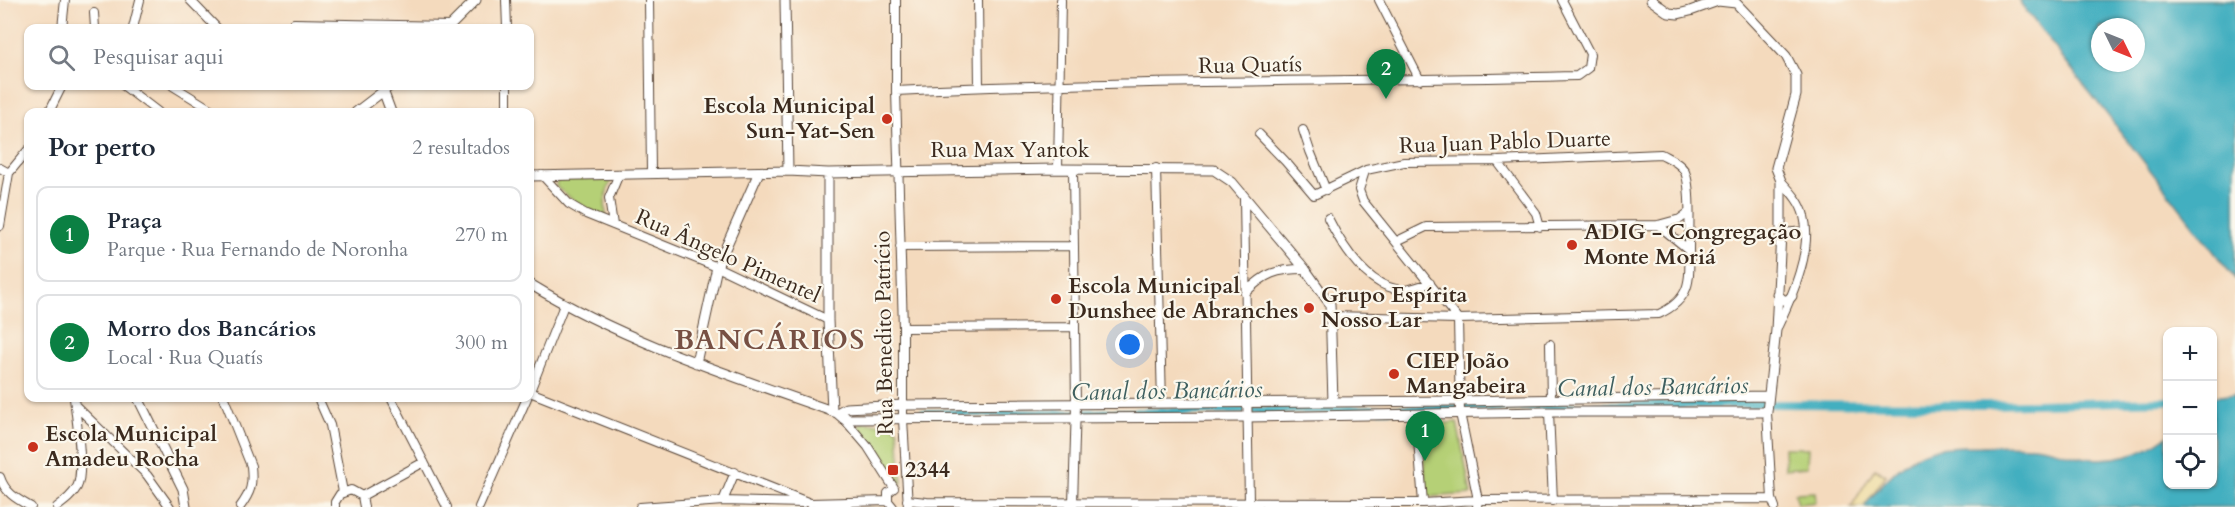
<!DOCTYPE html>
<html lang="pt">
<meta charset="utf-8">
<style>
body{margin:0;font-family:Cardo,serif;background:#f6f6f7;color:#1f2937}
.controls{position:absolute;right:18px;bottom:18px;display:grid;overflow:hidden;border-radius:12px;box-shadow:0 2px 4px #0004}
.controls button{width:54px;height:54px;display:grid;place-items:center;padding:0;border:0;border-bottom:2px solid #e0e1e3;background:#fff;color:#1f2937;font:30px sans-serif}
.compass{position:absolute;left:2091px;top:18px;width:54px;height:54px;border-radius:50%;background:#fff;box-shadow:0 2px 4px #0004;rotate:133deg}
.you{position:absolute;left:1130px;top:345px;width:21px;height:21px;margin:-15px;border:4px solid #fff;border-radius:50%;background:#1a73e8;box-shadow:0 0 0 9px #1a73e833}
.badge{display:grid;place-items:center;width:39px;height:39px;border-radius:50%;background:#0b8043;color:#fff;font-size:20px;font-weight:700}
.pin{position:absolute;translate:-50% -50px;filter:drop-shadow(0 2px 3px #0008)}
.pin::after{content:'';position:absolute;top:32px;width:21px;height:18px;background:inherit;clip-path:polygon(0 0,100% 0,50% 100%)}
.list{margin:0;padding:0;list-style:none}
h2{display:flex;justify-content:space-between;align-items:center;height:78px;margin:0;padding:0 24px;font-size:26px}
h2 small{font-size:20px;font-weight:400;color:#747a83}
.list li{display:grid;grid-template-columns:39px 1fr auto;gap:18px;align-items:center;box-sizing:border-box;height:96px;margin:0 12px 12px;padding:0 12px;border:2px solid #e0e1e3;border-radius:12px}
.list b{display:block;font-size:22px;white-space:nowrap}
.list p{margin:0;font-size:20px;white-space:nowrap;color:#747a83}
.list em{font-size:20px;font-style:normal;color:#747a83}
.icon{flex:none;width:33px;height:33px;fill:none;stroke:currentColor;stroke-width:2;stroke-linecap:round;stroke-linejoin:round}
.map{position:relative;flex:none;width:2235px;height:507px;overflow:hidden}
.search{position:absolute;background:#fff;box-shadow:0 2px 4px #0004;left:24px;top:24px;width:510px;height:66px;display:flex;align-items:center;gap:15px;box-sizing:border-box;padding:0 21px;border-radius:12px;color:#747a83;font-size:22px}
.panel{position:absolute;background:#fff;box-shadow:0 2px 4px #0004;left:24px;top:108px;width:510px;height:294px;border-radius:12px}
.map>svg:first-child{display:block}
.green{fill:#b5d076;stroke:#787d4a;stroke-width:1.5}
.sand{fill:#eeda9e;stroke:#94825e;stroke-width:1.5}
.water{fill:#42afc0;stroke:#3e6c6f;stroke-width:1.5;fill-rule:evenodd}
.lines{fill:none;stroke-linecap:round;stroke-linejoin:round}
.canal{stroke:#42afc0;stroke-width:8}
.minor-casing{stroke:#574436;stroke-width:10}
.tertiary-casing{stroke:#574436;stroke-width:11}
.minor{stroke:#fff;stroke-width:8}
.tertiary{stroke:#fff;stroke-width:9}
.poi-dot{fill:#c8321e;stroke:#fbf7ec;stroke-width:2}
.labels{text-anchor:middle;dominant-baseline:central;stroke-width:4.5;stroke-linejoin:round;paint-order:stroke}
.street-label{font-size:22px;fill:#3b2a1e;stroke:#fbf7ec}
.poi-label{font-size:22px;font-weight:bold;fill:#3b2a1e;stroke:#fbf7ec;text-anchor:start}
.water-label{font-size:24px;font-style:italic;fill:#3e5f5f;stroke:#fbf7ec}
.district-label{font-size:28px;font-weight:bold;letter-spacing:1.5px;fill:#775043;stroke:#fbf7ec}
</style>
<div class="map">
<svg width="2235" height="507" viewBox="0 0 2235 507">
<rect width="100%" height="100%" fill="#fbf7ec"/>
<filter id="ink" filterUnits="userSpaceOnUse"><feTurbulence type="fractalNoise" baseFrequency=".0167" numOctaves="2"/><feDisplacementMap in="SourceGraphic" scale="12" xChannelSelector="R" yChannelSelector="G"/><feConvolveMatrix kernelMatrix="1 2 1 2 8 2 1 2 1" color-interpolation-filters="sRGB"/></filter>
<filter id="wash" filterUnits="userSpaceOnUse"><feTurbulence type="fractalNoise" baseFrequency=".008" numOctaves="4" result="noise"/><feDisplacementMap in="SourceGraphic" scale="24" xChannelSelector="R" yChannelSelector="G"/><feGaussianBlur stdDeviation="1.35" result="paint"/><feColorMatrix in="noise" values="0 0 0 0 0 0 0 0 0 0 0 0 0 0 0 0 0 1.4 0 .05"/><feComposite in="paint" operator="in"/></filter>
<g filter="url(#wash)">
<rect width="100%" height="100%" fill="#f4dabd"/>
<path class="green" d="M602,177L612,180C604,194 604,205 607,221L594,216L556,187L557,179Z
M1457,422L1471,494L1427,497L1421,426Z
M862,423L890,424L898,430L902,483L894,482L878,451L859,429V426Z
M1784,448H1808L1807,467L1785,469Z
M1815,492L1816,502L1798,504L1795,493Z"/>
<path class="sand" d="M1875,468L1886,475L1864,507H1851Z"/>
<path class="water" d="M2018,0H2235V279ZM2100,27H2136V63H2100Z
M2235,394V507H1864C1879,487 1905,457 1930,450C1946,446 1964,446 1980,446C2000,445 2020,444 2040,447C2054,449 2067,454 2081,457C2111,463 2143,454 2167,436L2168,484H2212L2213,397Z"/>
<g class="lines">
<path class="canal" d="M923,413H1070L1764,404L1987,405L2168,401"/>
</g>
</g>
<g filter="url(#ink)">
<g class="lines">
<g class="minor-casing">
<path id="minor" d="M190,0L217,28
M506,0L507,28
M649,0L651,172
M896,0V91L903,328V419L908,507
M978,0L979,87
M1379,0L1420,80
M94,13L95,28
M294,23L450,26
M62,28L65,0
M133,28L140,0
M124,86L158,112
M173,86L215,112
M507,86V112
M896,91C1123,80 1350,82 1577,76L1588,68L1590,54L1562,0
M49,112L62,86
M1303,130L1310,151L1326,190
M1259,134L1285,161L1314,195L1366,170L1404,162L1497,161L1661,154C1668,158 1679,162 1684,170C1692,184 1689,232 1689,250
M1497,161L1536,213L1540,227
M0,168L9,173
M1156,168L1162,403
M1058,169L1061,0
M1073,169L1076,405L1073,503
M1365,171L1359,190L1363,201L1458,319L1460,413L1478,500L1477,507
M542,175L569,204L586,214L717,267L828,320
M1244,198L1249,502
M1328,218C1342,246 1367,288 1403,290C1411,290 1422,285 1430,283
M613,225L609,198L619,174
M0,226L9,173L28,150
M1781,233L1806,231
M1397,241L1426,227L1658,225L1680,219L1688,213
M900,247L1074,246
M1245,293C1265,273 1276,269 1305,269
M1331,316L1458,319L1659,314C1691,299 1690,281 1689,250L1658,225
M1778,326C1792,296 1813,250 1804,216C1801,202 1790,191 1781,181
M903,328L1074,327
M1550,344L1551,400
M530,391L564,305
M530,392L810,503L888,501
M224,398L251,466C253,485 251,492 240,507
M318,398L330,425L343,492
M391,398L447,507
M75,405L147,475L170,507
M1549,412L1553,501
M1767,412L1772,499L1775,507
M1416,414L1423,503
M845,416L844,419L868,447L894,488
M0,477C5,493 17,499 31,507
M362,496L424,462
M907,500L927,502L1423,503L1478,500L1772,499
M723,501L735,472
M57,507C65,501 72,496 77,487C85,471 76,417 74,398
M335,507V502L340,494L351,490L362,496L364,507
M479,507L527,398
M640,507L723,501L803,503
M893,507L888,501V493L894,488"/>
</g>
<g class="tertiary-casing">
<path id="tertiary" d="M785,0L788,171
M448,28L476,0
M384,93L391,112
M356,112L390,86
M828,173V320L832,411
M530,176L788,171L828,173L1058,169L1214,170L1232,182L1305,269L1330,304L1333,402
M530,284C625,342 733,376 837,413L844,419L1247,417L1547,412H1767L1776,330L1781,233V181L1776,168L1796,95V75L1786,56L1736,3L1718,1L1690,11L1678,14L1669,13L1651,0
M1777,294L1783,300H1788L1792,296
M696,363L717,267L759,172
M138,398L183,489L186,507
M837,413L846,408L904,405L1459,401L1768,396"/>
</g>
<use href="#minor" class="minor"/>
<use href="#tertiary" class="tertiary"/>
</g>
</g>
<g class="poi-dot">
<circle cx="887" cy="119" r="6"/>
<circle cx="1572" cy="245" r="6"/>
<circle cx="1056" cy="299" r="6"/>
<circle cx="1309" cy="308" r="6"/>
<circle cx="1394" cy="374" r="6"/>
<circle cx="33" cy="447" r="6"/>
<rect x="887" y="464" width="12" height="12" rx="3"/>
</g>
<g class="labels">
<g class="street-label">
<text transform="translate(1250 65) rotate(-1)">Rua Quatís</text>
<text transform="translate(1505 142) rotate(-2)">Rua Juan Pablo Duarte</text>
<text x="1010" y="150">Rua Max Yantok</text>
<text transform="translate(728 256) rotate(24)">Rua Ângelo Pimentel</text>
<text transform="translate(884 333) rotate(-91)">Rua Benedito Patrício</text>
</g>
<g class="poi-label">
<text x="875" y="106" text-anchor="end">Escola Municipal<tspan x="875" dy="25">Sun-Yat-Sen</tspan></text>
<text x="1584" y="232">ADIG - Congregação<tspan x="1584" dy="25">Monte Moriá</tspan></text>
<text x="1068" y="286">Escola Municipal<tspan x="1068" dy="25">Dunshee de Abranches</tspan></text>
<text x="1321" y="295">Grupo Espírita<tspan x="1321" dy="25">Nosso Lar</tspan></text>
<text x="1406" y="361">CIEP João<tspan x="1406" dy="25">Mangabeira</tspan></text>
<text x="45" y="434">Escola Municipal<tspan x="45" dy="25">Amadeu Rocha</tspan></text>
<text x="905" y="470">2344</text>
</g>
<g class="water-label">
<text transform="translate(1653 387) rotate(-1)">Canal dos Bancários</text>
<text transform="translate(1167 391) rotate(-1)">Canal dos Bancários</text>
</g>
<g class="district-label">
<text x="770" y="340">BANCÁRIOS</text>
</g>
</g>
</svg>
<div class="controls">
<button>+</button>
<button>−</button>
<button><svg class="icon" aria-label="locate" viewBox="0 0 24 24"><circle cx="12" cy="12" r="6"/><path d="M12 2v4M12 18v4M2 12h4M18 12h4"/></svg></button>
</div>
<svg class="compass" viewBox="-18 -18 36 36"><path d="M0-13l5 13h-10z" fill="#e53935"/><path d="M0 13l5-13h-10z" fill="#747a83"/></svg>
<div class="you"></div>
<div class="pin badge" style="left:1425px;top:461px">1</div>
<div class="pin badge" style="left:1386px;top:99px">2</div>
<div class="search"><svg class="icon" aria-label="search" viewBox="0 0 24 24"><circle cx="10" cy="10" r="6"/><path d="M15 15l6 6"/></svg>Pesquisar aqui</div>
<section class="panel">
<h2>Por perto<small>2 resultados</small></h2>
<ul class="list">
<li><span class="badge">1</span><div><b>Praça</b><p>Parque · Rua Fernando de Noronha</p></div><em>270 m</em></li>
<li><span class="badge">2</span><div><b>Morro dos Bancários</b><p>Local · Rua Quatís</p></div><em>300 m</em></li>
</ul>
</section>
</div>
